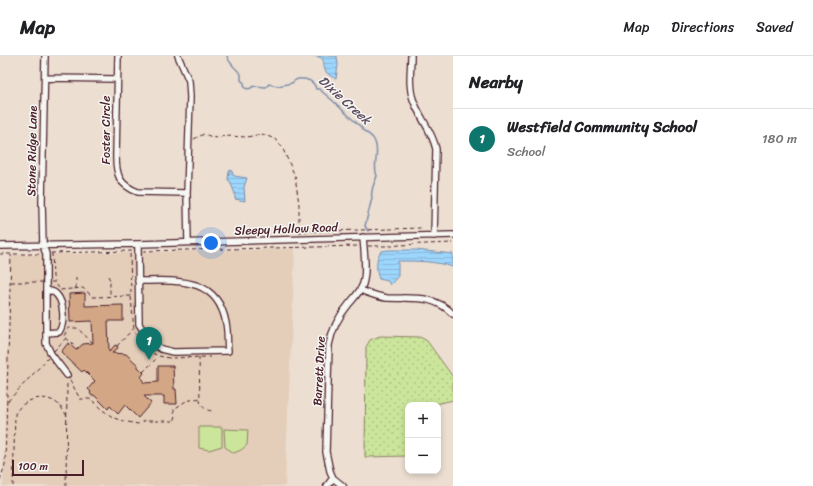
<!DOCTYPE html>
<meta charset="utf-8">
<style>
body{margin:0;font-family:Sriracha,sans-serif;background:#f6f6f6;color:#202124}
.controls{position:absolute;right:12px;bottom:12px;display:grid;overflow:hidden;border-radius:8px;box-shadow:0 2px 6px #0003}
.controls button{width:36px;height:36px;display:grid;place-items:center;padding:0;border:0;border-bottom:1px solid #e0e0e0;background:#fff;color:#202124;font:20px sans-serif}
.scale{position:absolute;left:12px;bottom:10px;width:72px;box-sizing:border-box;padding-left:4px;border:2px solid #4a1f2b;border-top:0;font-size:11px;line-height:14px;white-space:nowrap;color:#4a1f2b;-webkit-text-stroke:3px #f6f6f2;paint-order:stroke}
.you{position:absolute;left:211px;top:187px;width:14px;height:14px;margin:-10px;border:3px solid #fff;border-radius:50%;background:#1a73e8;box-shadow:0 0 0 6px #1a73e833}
.badge{display:grid;place-items:center;width:26px;height:26px;border-radius:50%;background:#0f766e;color:#fff;font-size:13px;font-weight:700}
.pin{position:absolute;translate:-50% -33px;filter:drop-shadow(0 1px 2px #0008)}
.pin::after{content:'';position:absolute;top:21px;width:14px;height:12px;background:inherit;clip-path:polygon(0 0,100% 0,50% 100%)}
.list{margin:0;padding:0;list-style:none}
h2{display:flex;justify-content:space-between;align-items:center;height:52px;margin:0;padding:0 16px;font-size:17px}
h2 small{font-size:13px;font-weight:400;color:#757577}
.list li{display:grid;grid-template-columns:26px 1fr auto;gap:12px;align-items:center;box-sizing:border-box;height:60px;padding:0 16px;border-top:1px solid #e0e0e0}
.list b{display:block;font-size:15px;white-space:nowrap}
.list p{margin:0;font-size:13px;white-space:nowrap;color:#757577}
.list em{font-size:13px;font-style:normal;color:#757577}
.map{position:relative;flex:none;width:453px;height:430px;overflow:hidden}
header{display:flex;align-items:center;gap:24px;box-sizing:border-box;height:56px;padding:0 20px;background:#fff;border-bottom:1px solid #e0e0e0}
header strong{font-size:19px}
nav{display:flex;gap:22px;margin-inline-start:auto;font-size:14px}
main{display:flex}
aside{flex:1;background:#fff}
.map>svg:first-child{display:block}
.built{fill:#e4ceba}
.grass{fill:url(#grass-dots);stroke:#8a8263}
.garden{fill:#cbe59b;stroke:#8a8263}
.water{fill:url(#water-rules);stroke:#7c8da9}
.lines{fill:none;stroke-linecap:round;stroke-linejoin:round}
.stream{stroke:#7c8da9;stroke-width:1.5}
.building{fill:#d3a785;stroke:#4a1f2b}
.minor-casing{stroke:#4a1f2b;stroke-width:8}
.path{stroke:#4a1f2b;stroke-width:1;stroke-dasharray:4 3;stroke-linecap:butt}
.minor{stroke:#f6f6f2;stroke-width:5.5}
.labels{text-anchor:middle;dominant-baseline:central;stroke-width:3;stroke-linejoin:round;paint-order:stroke}
.street-label{font-size:12px;fill:#4a1f2b;stroke:#f6f6f2}
.water-label{font-size:13px;font-style:italic;fill:#5f4d60;stroke:#f6f6f2}
</style>
<header>
<strong>Map</strong>
<nav><a>Map</a><a>Directions</a><a>Saved</a></nav>
</header>
<main>
<div class="map">
<svg width="453" height="430" viewBox="0 0 453 430">
<defs>
<pattern id="grass-dots" width="8" height="8" patternUnits="userSpaceOnUse"><rect width="8" height="8" fill="#cbe59b"/><path d="M2 2h.1M6 6h.1" fill="none" stroke="#b0c486" stroke-width="1.8" stroke-linecap="round"/></pattern>
<pattern id="water-rules" width="6" height="5" patternUnits="userSpaceOnUse"><rect width="6" height="5" fill="#9dd6fd"/><path d="M0 2.5h6" fill="none" stroke="#89b7d9"/></pattern>
</defs>
<rect width="100%" height="100%" fill="#ecded1"/>
<filter id="ink" filterUnits="userSpaceOnUse"><feTurbulence type="fractalNoise" baseFrequency=".025" numOctaves="2"/><feDisplacementMap in="SourceGraphic" scale="8" xChannelSelector="R" yChannelSelector="G"/><feConvolveMatrix kernelMatrix="1 2 1 2 8 2 1 2 1" color-interpolation-filters="sRGB"/></filter>
<g filter="url(#ink)">
<path class="built" d="M295,193L285,430H3L10,199Z"/>
<path class="grass" d="M380,280L420,281L427,285L453,321V344L432,349H408V400L365,401L366,291L370,284Z"/>
<path class="garden" d="M199,371H222V390L209,394L199,392Z
M224,373L248,374L247,389L241,394L234,397L225,391Z"/>
<path class="water" d="M314,0H337L338,9L336,23C333,21 327,19 325,14C322,6 327,2 314,0Z
M231,114L234,120L247,122L244,131L245,145L235,143V138L230,125L228,124L229,115Z
M388,194H416L453,198V211C435,205 417,205 398,205V220L390,229L388,225L379,223C376,215 375,200 382,195Z"/>
<g class="lines">
<path class="stream" d="M227,0C228,6 237,14 241,18V24L244,27L245,32C250,34 250,32 254,30L266,31L269,28L278,30L292,27C298,19 314,23 316,33H319C329,41 340,51 349,60C353,64 357,67 361,71C363,73 362,74 364,75C369,79 373,80 375,86C380,97 372,109 377,120C375,126 370,134 372,142L365,170L368,175"/>
</g>
<path class="building" d="M85,237V250L123,249V265H108L109,296L115,289L117,290L118,292L112,297L126,298L138,309V311L144,317L141,321L144,327L158,326V310H173L174,333H176L177,348H164V340H144L151,347L138,362L125,349L118,358L110,350L108,353L94,339L92,340L90,337L91,336L88,333L95,325L84,314L82,316L61,296L68,287L76,294L83,288L93,287L92,265L70,266L69,238Z"/>
<g class="lines">
<g class="minor-casing">
<path id="minor" d="M45,0L42,145L43,190L46,198V287L51,298L67,319
M118,0L116,100C116,119 119,129 138,136L187,137
M178,0L189,25L190,41L187,137L188,186
M411,0C411,14 408,30 413,43C419,61 432,74 436,93L434,180
M45,22L117,23
M138,188V195L139,268L150,285L161,293L173,296L228,295C227,286 228,276 226,267C217,219 175,225 138,225
M0,190L138,188L453,179
M46,234C50,235 54,235 57,239C64,247 65,267 59,276L46,277
M360,234C369,237 378,241 387,242C413,243 433,238 453,258
M327,430L333,422
M343,430L333,422L330,415L326,396L329,289C332,273 338,261 349,248C354,242 360,236 363,228C367,214 364,196 363,181"/>
</g>
<path class="path" d="M194,83L204,78L215,82L225,80L247,81L262,78L275,83L282,91L295,120L299,148V176L421,172V175
M368,190H393L399,189L453,187
M143,195L359,190
M51,197L133,195
M52,197L53,221L55,225
M0,198H39
M108,220L110,224V240
M76,221V232
M11,226H42
M51,226H55L60,234L83,232L93,241L131,240L130,195
M131,241L134,274L140,284L154,298L159,300L169,302L210,301
M66,282L78,292
M117,290L133,273
M54,295L66,282L64,280L68,272H77L93,287
M199,301L200,345C202,352 207,355 214,355
M143,316L158,301
M70,324L80,343H91L101,353L114,362L123,365L138,368L144,365H175L174,353L186,345L200,342
M8,345L48,302
M0,424L5,409L11,199
M13,430L15,358C22,343 46,336 59,349C62,352 64,356 67,360
M66,430L67,325"/>
<use href="#minor" class="minor"/>
</g>
</g>
<g class="labels">
<g class="street-label">
<text transform="translate(106 74) rotate(-90)">Foster Circle</text>
<text transform="translate(32 95) rotate(-89)">Stone Ridge Lane</text>
<text transform="translate(286 173) rotate(-2)">Sleepy Hollow Road</text>
<text transform="translate(319 315) rotate(-87)">Barrett Drive</text>
</g>
<g class="water-label">
<text transform="translate(345 44) rotate(42)">Dixie Creek</text>
</g>
</g>
</svg>
<div class="controls">
<button>+</button>
<button>−</button>
</div>
<div class="scale">100 m</div>
<div class="you"></div>
<div class="pin badge" style="left:149px;top:304px">1</div>
</div>
<aside>
<h2>Nearby<small></small></h2>
<ul class="list">
<li><span class="badge">1</span><div><b>Westfield Community School</b><p>School</p></div><em>180 m</em></li>
</ul>
</aside>
</main>
